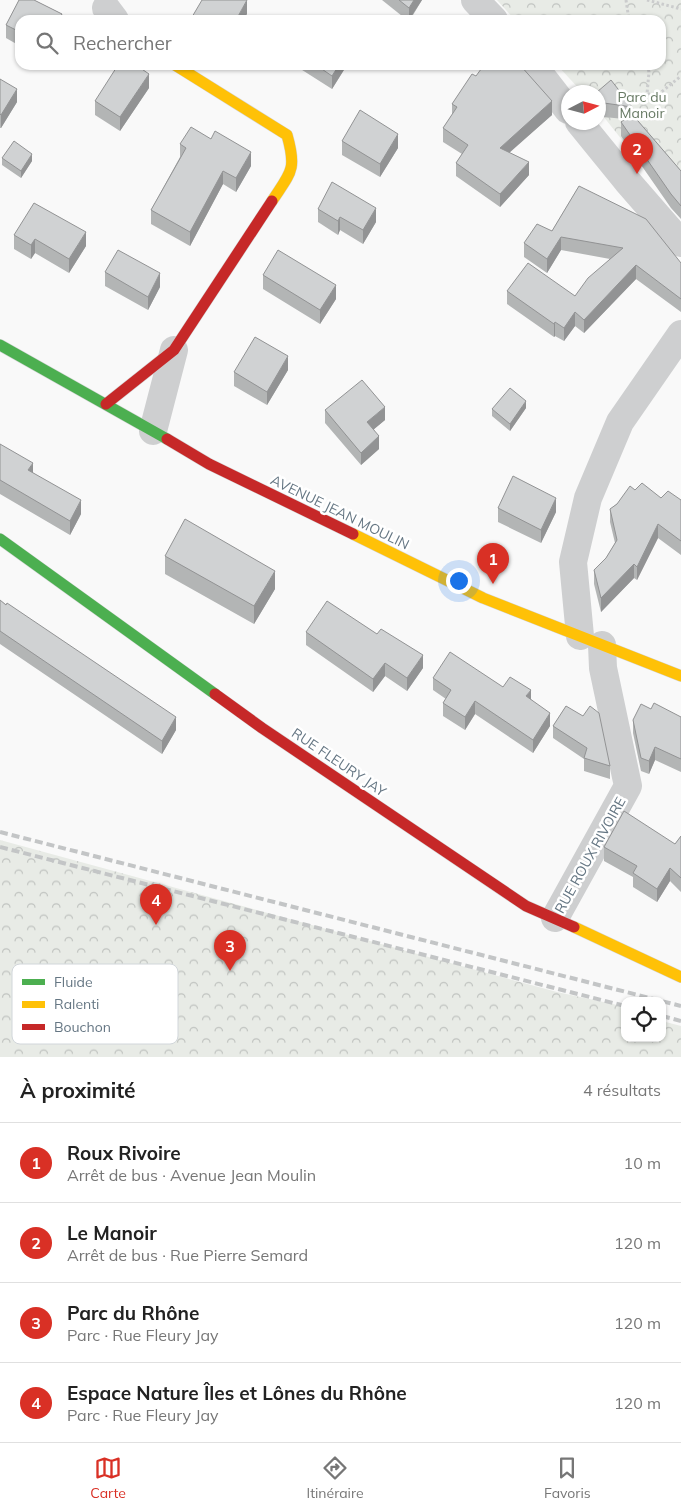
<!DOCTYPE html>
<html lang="fr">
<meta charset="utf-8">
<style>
body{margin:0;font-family:Mulish,sans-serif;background:#f6f6f6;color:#222}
.controls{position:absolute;right:15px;bottom:15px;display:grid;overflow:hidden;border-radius:10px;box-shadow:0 1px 4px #0004}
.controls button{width:45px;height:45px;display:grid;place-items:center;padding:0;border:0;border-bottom:1px solid #e0e0e0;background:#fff;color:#222;font:25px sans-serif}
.compass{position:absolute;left:561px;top:85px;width:45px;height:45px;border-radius:50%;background:#fff;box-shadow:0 1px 4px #0004;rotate:84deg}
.you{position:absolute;left:458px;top:580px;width:18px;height:18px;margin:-12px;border:4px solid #fff;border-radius:50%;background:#1a73e8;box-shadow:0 0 0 8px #1a73e833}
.badge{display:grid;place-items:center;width:32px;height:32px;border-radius:50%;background:#d93025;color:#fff;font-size:16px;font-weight:700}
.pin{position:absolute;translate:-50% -41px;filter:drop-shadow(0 1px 2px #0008)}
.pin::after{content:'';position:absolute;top:26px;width:18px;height:15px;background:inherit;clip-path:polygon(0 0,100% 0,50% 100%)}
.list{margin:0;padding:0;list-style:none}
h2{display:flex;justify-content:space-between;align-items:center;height:65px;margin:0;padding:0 20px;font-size:21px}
h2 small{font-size:16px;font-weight:400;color:#767676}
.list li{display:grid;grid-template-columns:32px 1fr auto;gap:15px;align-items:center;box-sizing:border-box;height:80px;padding:0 20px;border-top:1px solid #e0e0e0}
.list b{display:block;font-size:19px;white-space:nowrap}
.list p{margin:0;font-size:16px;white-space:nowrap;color:#767676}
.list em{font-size:16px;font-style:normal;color:#767676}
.icon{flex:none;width:28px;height:28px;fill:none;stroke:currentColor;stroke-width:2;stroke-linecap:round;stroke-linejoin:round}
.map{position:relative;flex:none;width:681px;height:1057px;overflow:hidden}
.search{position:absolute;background:#fff;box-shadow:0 1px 4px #0004;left:15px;right:15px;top:15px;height:55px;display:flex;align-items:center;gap:12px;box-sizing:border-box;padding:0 18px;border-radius:15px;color:#767676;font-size:19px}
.sheet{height:385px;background:#fff}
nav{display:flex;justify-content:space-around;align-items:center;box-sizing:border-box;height:70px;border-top:1px solid #e0e0e0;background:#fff;font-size:14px;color:#767676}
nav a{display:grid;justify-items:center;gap:2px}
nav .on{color:#d93025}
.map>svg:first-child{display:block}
.park{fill:url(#park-crowns)}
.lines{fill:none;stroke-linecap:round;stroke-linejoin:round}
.fast-casing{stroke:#d5d6d7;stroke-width:12}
.slow-casing{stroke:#d5d6d7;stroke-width:12}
.jam-casing{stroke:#d5d6d7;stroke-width:12}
.path{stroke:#cbcccd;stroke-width:3;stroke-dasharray:2.5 2.5;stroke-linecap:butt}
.street{stroke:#cecfd0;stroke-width:28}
.fast{stroke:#4caf50;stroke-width:11}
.slow{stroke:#ffc107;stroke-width:11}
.jam{stroke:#c62828;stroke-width:11}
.rail{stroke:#c3c5c6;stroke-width:4;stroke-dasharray:8 4;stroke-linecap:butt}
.wall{fill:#b3b5b5}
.shaded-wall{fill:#929394}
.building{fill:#d0d2d3;stroke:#929394}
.labels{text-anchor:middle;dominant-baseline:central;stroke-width:5;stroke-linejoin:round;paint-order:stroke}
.park-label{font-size:14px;fill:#687a64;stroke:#fff}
.street-label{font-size:14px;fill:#657683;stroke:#fff}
.key{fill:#fff;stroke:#d1d6da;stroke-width:1}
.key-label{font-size:14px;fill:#657683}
</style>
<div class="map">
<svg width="681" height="1057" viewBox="0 0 681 1057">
<defs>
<pattern id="park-crowns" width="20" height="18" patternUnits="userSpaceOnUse" patternTransform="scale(1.25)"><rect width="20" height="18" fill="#e8ebe6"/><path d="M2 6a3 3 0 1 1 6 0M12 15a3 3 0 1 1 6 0" fill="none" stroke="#c0c3c0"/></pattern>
</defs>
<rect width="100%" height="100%" fill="#f9f9f9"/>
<path class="park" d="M497,0H681V202L674,211L638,160L599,111L598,92H582L557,65H661V20H515Z
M0,840L557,992L622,1006L625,1007V1038H662V1021L681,1026V1057H0Z"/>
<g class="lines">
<g class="fast-casing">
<path id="fast" d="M0,345L167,439
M0,539L215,694"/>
</g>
<g class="slow-casing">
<path id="slow" d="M175,65L287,135C297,170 291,172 272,201
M353,534L483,598L681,676
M574,927L681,977"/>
</g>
<g class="jam-casing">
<path id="jam" d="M106,404L174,350L272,201
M167,439L209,464L353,534
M215,694L262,728L526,906L574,927"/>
</g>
<path class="path" d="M626,0L629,20
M647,0L681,9
M647,65L649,72L647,94H659L681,76"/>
<path class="street" d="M475,0L494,20
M106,8L115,20
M533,65L568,110
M579,122L627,181L681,243
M153,431L174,350
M580,636L573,562L588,498L620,422L681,334
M555,918L628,786L603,668L602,645"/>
<use href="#fast" class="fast"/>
<use href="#slow" class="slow"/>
<use href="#jam" class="jam"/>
<path class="rail" d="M0,832L681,1006
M0,847L625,1006
M662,1016L681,1021"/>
</g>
<path class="wall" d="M19,0H34L62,14V20H20V46L6,38V25Z
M382,0H422L410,20H407Z
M299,65H347L332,89L299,68Z
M0,79L17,102L1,128H0Z
M149,88L120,131L95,115V101Z
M598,92L632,107V114L681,171V219L671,208L621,136V122L624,119L604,117L598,111Z
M452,104L552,115L509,152L529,175L500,207L456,176V163L462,154L443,142V128L452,115Z
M342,141L398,148L380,177L342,155Z
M180,144L251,166L236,192L223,184L190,246L151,224V210L180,157Z
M2,158L32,161L21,178L2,165Z
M579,186L681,263V312L636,279L584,333L575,326L564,341L555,336L554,337L507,304V291L575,296L610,259L561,250L547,273L524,257V243L552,231Z
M318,209L376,222L363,244L340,230L338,235L318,222Z
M14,235L86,246L69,273L35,253L31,259L14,249Z
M105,272L160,287L148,310L105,286Z
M263,275L336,299L320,324L263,289Z
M288,370L267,405L234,386V372Z
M526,408L510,431L492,416V409Z
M325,410L385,420L374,429L379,449L361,465L325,423Z
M0,444L81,514L70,535L0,494Z
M635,490L661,498L681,500V555L658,538L637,580L634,578L601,612L594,584V570L606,558L615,543L610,522V509Z
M498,508L556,512L541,543L498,522Z
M165,556L275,589L254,624L165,574Z
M0,600L176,730L162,754L0,644Z
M306,632L423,668L407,691L385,676L373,692L306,645Z
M433,678L503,687L531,699L550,726L533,753L475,714L465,730L443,716V703L446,699L433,690Z
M566,706L610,766V779L584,771V759L553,738V726Z
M651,709L681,717V772L655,760L649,774L641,771L633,733V720Z
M681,836V892L670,881L657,902L633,887V877L604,861V847L675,844Z"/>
<path class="shaded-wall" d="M247,0V14L244,20H236Z
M414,0H422L409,20V8Z
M339,65H347L332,89V76Z
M149,74V88L120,131V117Z
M17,89V102L1,128V115Z
M552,101V115L500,161V148Z
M398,134V148L380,177V164Z
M251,152V166L236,192V178Z
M32,154V161L21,178V171Z
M529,162V175L500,207V194Z
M223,171V184L190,246V232Z
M376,208V222L363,244V230Z
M340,217V230L338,235V221Z
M86,232V246L69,273V259Z
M561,237V250L547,273V259Z
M35,239V253L31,259V245Z
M636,265V279L584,333V320Z
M160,273V287L148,310V297Z
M336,285V299L320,324V310Z
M575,312V326L564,341V328Z
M555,322V336L554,337V324Z
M288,356V370L267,405V392Z
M526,401V408L510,431V424Z
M385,407V420L367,435V422Z
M379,436V449L361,465V453Z
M33,463V476L28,470Z
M556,498V512L541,543V530Z
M81,500V514L70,535V521Z
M658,524V538L637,580V567Z
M634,564V578L601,612V598Z
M275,571V589L254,624V606Z
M423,655V668L407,691V678Z
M385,663V676L373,692V679Z
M531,690V703L526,696Z
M475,701V714L465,730V717Z
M550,713V726L533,753V740Z
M176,717V730L162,754V741Z
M655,747V760L649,774V761Z
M670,868V881L657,902V889Z"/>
<path class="building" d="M19,0H34L62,14L59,20H20V32L6,25Z
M202,0H247L236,20H197L192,17Z
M399,0H414L409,8Z
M118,65H136L149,74L120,117L95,101Z
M316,65H339L332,76Z
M484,65H520L552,101L500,148L529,162L500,194L456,163L468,145L443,128L457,107L452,104L472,74L476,76Z
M0,79L17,89L1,115L0,114Z
M611,80L632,107L604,103L598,97V92H597Z
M360,110L398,134L380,164L342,141Z
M632,114L681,171V206L671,194L621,122Z
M191,127L211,139L215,131L251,152L236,178L223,171L190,232L151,210L186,148L180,144Z
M14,141L32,154L21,171L2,158Z
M332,182L376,208L363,230L340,217L338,221L318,209Z
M579,186L646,219L681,263V299L636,265L584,320L575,312L564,328L555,322L554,324L507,291L528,263L575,296L588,278L623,248L561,237L547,259L524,243L537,224L552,231Z
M34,203L86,232L69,259L35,239L31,245L14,235Z
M118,250L160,273L148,297L105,272Z
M278,250L336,285L320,310L263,275Z
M255,337L288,356L267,392L234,372Z
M362,380L385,407L367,422L379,436L361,453L325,410Z
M510,388L526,401L510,424L492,409Z
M0,444L33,463L28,470L81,500L70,521L0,480Z
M513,476L556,498L541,530L498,508Z
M642,483L661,498L668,491L681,500V541L658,524L637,567L634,564L601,598L594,570L606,558L617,540L610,509L617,504L630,486L635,490Z
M185,519L275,571L254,606L165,556Z
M0,600L6,605L7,603L176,717L162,741L0,631Z
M327,601L377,634L381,629L423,655L407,678L385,663L373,679L306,632Z
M450,652L503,687L510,677L531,690L526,696L550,713L533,740L475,701L465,717L443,703L451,690L433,678Z
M654,703L681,717V759L655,747L649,761L641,758L633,720L641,704L651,709Z
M566,706L583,716L590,706L599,713L610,766L584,758L587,748L553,726Z
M624,811L675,844L681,836V878L670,868L657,889L633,873L637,866L604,847Z"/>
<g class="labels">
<g class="park-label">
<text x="642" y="97">Parc du<tspan x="642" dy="16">Manoir</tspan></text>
</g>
<g class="street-label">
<text transform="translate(340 512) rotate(26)">AVENUE JEAN MOULIN</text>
<text transform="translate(339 762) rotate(34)">RUE FLEURY JAY</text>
<text transform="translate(590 855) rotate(-61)">RUE ROUX RIVOIRE</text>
</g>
</g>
<rect x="12" y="964" width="166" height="80" rx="8" class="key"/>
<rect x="22" y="979" width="23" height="6" fill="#4caf50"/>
<rect x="22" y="1001" width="23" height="7" fill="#ffc107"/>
<rect x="22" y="1024" width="23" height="6" fill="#c62828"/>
<g class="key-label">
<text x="54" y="987">Fluide</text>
<text x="54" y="1009">Ralenti</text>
<text x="54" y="1032">Bouchon</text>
</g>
</svg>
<div class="controls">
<button><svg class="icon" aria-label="locate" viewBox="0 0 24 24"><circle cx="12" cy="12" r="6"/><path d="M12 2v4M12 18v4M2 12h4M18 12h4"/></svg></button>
</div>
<svg class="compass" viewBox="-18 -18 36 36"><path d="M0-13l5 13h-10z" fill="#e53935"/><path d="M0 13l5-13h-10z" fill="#767676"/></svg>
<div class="you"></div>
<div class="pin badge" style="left:493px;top:584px">1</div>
<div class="pin badge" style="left:637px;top:174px">2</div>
<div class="pin badge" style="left:230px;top:971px">3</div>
<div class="pin badge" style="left:156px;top:925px">4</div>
<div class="search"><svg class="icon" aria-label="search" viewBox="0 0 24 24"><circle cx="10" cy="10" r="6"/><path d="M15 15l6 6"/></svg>Rechercher</div>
</div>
<section class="sheet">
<h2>À proximité<small>4 résultats</small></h2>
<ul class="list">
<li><span class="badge">1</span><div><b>Roux Rivoire</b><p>Arrêt de bus · Avenue Jean Moulin</p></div><em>10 m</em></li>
<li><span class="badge">2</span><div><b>Le Manoir</b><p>Arrêt de bus · Rue Pierre Semard</p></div><em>120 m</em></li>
<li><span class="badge">3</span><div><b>Parc du Rhône</b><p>Parc · Rue Fleury Jay</p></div><em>120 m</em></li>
<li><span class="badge">4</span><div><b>Espace Nature Îles et Lônes du Rhône</b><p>Parc · Rue Fleury Jay</p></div><em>120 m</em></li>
</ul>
</section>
<nav>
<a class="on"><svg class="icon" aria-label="map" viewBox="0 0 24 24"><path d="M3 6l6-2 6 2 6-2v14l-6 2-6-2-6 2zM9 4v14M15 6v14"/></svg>Carte</a>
<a><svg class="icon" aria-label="directions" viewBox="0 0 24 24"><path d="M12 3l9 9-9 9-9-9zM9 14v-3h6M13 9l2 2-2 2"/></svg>Itinéraire</a>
<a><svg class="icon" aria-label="saved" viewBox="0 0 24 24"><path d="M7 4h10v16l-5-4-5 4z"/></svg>Favoris</a>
</nav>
